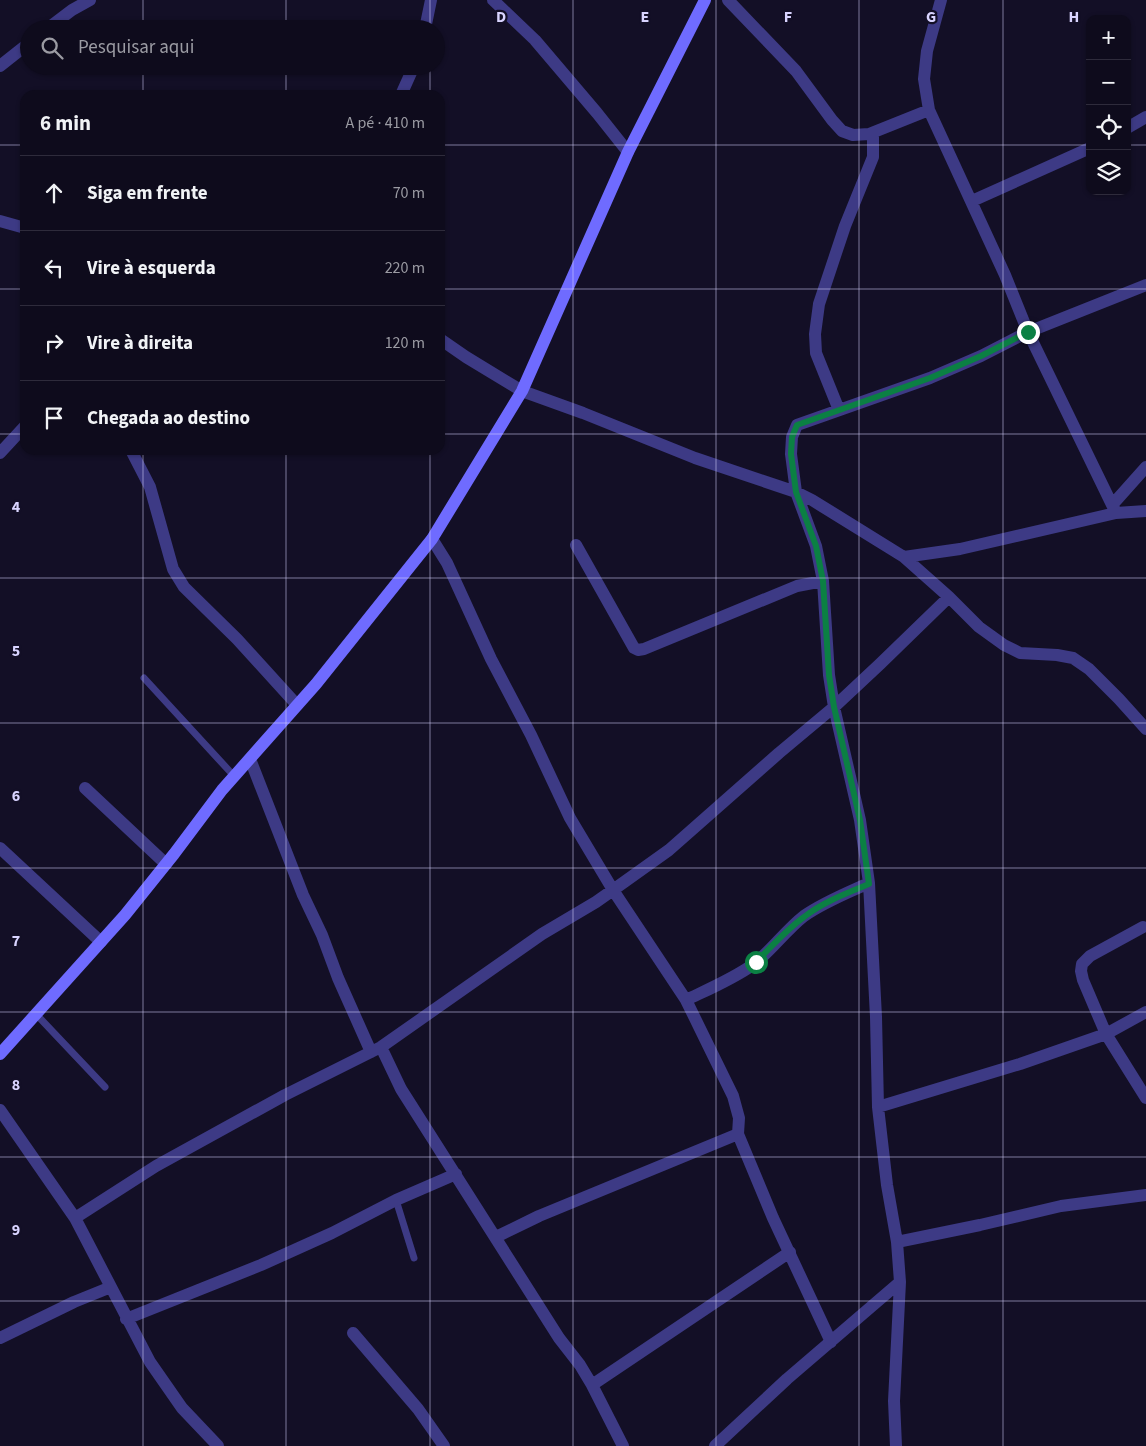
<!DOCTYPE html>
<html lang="pt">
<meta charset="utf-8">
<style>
body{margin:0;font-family:"Source Sans 3",sans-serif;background:#1c1929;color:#f1f3f6}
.controls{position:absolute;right:15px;top:15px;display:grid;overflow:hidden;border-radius:10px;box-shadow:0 1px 4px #0004}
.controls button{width:45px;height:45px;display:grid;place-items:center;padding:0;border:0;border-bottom:1px solid #2e2b3b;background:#0e0b1c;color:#f1f3f6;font:25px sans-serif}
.stop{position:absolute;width:15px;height:15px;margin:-11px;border:4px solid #0b8043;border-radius:50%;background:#fff}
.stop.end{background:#0b8043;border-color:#fff;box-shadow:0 1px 5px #0008}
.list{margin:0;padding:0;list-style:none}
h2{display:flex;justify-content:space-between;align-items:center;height:65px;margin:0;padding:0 20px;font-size:21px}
h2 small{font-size:16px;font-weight:400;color:#9b9ba3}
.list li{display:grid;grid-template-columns:32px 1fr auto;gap:15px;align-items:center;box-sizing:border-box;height:75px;padding:0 20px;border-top:1px solid #2e2b3b}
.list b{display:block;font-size:19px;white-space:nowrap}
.list em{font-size:16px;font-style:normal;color:#9b9ba3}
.icon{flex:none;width:28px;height:28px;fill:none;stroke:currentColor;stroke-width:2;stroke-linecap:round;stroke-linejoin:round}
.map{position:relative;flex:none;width:1146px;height:1446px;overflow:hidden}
.search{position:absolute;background:#0e0b1c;box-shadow:0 1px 4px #0004;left:20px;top:20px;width:425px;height:55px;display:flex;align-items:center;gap:12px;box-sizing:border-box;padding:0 18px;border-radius:28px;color:#9b9ba3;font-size:19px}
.panel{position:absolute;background:#0e0b1c;box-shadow:0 1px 4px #0004;left:20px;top:90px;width:425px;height:365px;border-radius:15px}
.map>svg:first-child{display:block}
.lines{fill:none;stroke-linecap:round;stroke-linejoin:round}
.lane{stroke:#3d3a85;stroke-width:7}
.street{stroke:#3d3a85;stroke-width:12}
.secondary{stroke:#6f6bff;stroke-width:12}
.route{stroke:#0b8043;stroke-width:6}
.grid{fill:none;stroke:#d9d4ff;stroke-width:1;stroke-opacity:0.55}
.grid-label{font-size:16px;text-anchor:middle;font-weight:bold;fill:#d9d4ff;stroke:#130f26;stroke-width:4.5;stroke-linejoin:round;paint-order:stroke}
</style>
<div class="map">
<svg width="1146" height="1446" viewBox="0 0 1146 1446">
<rect width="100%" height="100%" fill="#130f26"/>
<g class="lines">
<path class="lane" d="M144,678L234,776
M36,1014L105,1087
M396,1200L414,1258"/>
<path class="street" d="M493,0L535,40L597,113L628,152
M728,0L796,71L832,120L842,131L853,135L869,134L929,110
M941,0L927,51L924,79L929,110L1005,275L1028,332L1116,513
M47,29L72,10L90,0
M425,29L431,0
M0,66L29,43
M401,95L414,66
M1127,128L1146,117
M972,201L1090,148
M0,221L25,228
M440,339L466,357L522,391L583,413L695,458L796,492L812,500L904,557L949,597L979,627L1004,645L1020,653L1057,655L1073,658L1089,669L1119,699L1146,729
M839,410L816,353L815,334L819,304L845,226L873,157V133
M131,450L150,487L173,569L184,587L237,639L297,705
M0,453L25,426
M1113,504L1146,467
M432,539L447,563L491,659L531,735L570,818L613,890L686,1000L733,1096L739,1118L738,1134L539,1216L496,1237
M576,545L634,648L638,650L644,649L797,586L823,581
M904,557L960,549L1116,513L1146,511
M250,759L303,895L322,935L338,978L371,1052
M85,788L166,864
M0,848L101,942
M1143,927L1090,956L1082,964L1081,971L1083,980L1106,1034L1146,1098
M686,1000C709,989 733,979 754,964C771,951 786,930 804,916C824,902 847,893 869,883
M381,1047L401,1089L559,1338L580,1365L592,1385L623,1446
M878,1107L1020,1064L1106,1034L1146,1012
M0,1110L75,1218L150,1362L182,1408L218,1446
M738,1134L773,1218L831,1342
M75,1218L156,1166L285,1095L381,1047L542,934L596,902L613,890L669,850L779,753L834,707L880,664L949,597
M897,1242L980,1225L1061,1206L1146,1195
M126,1319L261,1265L332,1233L396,1200L456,1174
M353,1333L418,1409L444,1446
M0,1338L74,1302L111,1287
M592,1385L790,1252
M715,1446L787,1379L900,1282
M896,1446L894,1401L900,1282L897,1242L887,1185L878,1107L876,1017L869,883L860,820L834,707L829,675L823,581L816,546L796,492L791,454L792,437L797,425L930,378L981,356L1028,332L1146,285"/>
<path class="secondary" d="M0,1054L125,915L174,854L222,790L316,684L432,539L522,391L628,152L705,0"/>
</g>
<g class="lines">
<path class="route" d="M756,962C771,947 786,930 804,917C823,902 847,893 869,884L860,820L834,707L829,675L823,581L816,546L796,492L791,454L792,437L797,425L930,378L981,356L1028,332"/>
</g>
<path class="grid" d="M143,0V29M286,0V29M430,0V29M573,0V1446M716,0V1446M859,0V1446M1003,0V1446M143,66V95M286,66V95M430,66V95M0,145H25M440,145H1090M1127,145H1146M0,289H25M440,289H1146M0,434H25M440,434H1146M143,450V1446M286,450V1446M430,450V1446M0,578H1146M0,723H1146M0,868H1146M0,1012H1146M0,1157H1146M0,1301H1146"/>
<g class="grid-label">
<text x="501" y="22">D</text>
<text x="645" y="22">E</text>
<text x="788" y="22">F</text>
<text x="931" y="22">G</text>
<text x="1074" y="22">H</text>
<text x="16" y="512">4</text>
<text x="16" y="656">5</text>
<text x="16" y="801">6</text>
<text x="16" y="946">7</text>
<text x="16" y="1090">8</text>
<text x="16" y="1235">9</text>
</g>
</svg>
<div class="controls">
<button>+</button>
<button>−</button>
<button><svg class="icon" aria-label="locate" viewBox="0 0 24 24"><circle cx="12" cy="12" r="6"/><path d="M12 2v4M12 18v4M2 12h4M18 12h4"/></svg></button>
<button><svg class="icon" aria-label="layers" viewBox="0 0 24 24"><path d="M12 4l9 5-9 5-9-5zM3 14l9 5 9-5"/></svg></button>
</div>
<div class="stop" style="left:756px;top:962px"></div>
<div class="stop end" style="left:1028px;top:332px"></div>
<div class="search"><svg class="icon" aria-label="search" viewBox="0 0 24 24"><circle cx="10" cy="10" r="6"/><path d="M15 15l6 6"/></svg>Pesquisar aqui</div>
<section class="panel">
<h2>6 min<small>A pé · 410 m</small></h2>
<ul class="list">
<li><svg class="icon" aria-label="ahead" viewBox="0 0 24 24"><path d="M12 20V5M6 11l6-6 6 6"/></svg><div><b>Siga em frente</b></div><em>70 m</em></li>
<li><svg class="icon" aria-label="left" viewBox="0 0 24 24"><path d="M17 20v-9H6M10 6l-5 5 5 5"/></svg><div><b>Vire à esquerda</b></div><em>220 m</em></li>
<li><svg class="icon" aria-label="right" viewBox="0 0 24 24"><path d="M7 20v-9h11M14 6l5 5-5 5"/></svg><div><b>Vire à direita</b></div><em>120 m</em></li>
<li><svg class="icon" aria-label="arrive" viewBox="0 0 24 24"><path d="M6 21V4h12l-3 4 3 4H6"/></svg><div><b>Chegada ao destino</b></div></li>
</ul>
</section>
</div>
